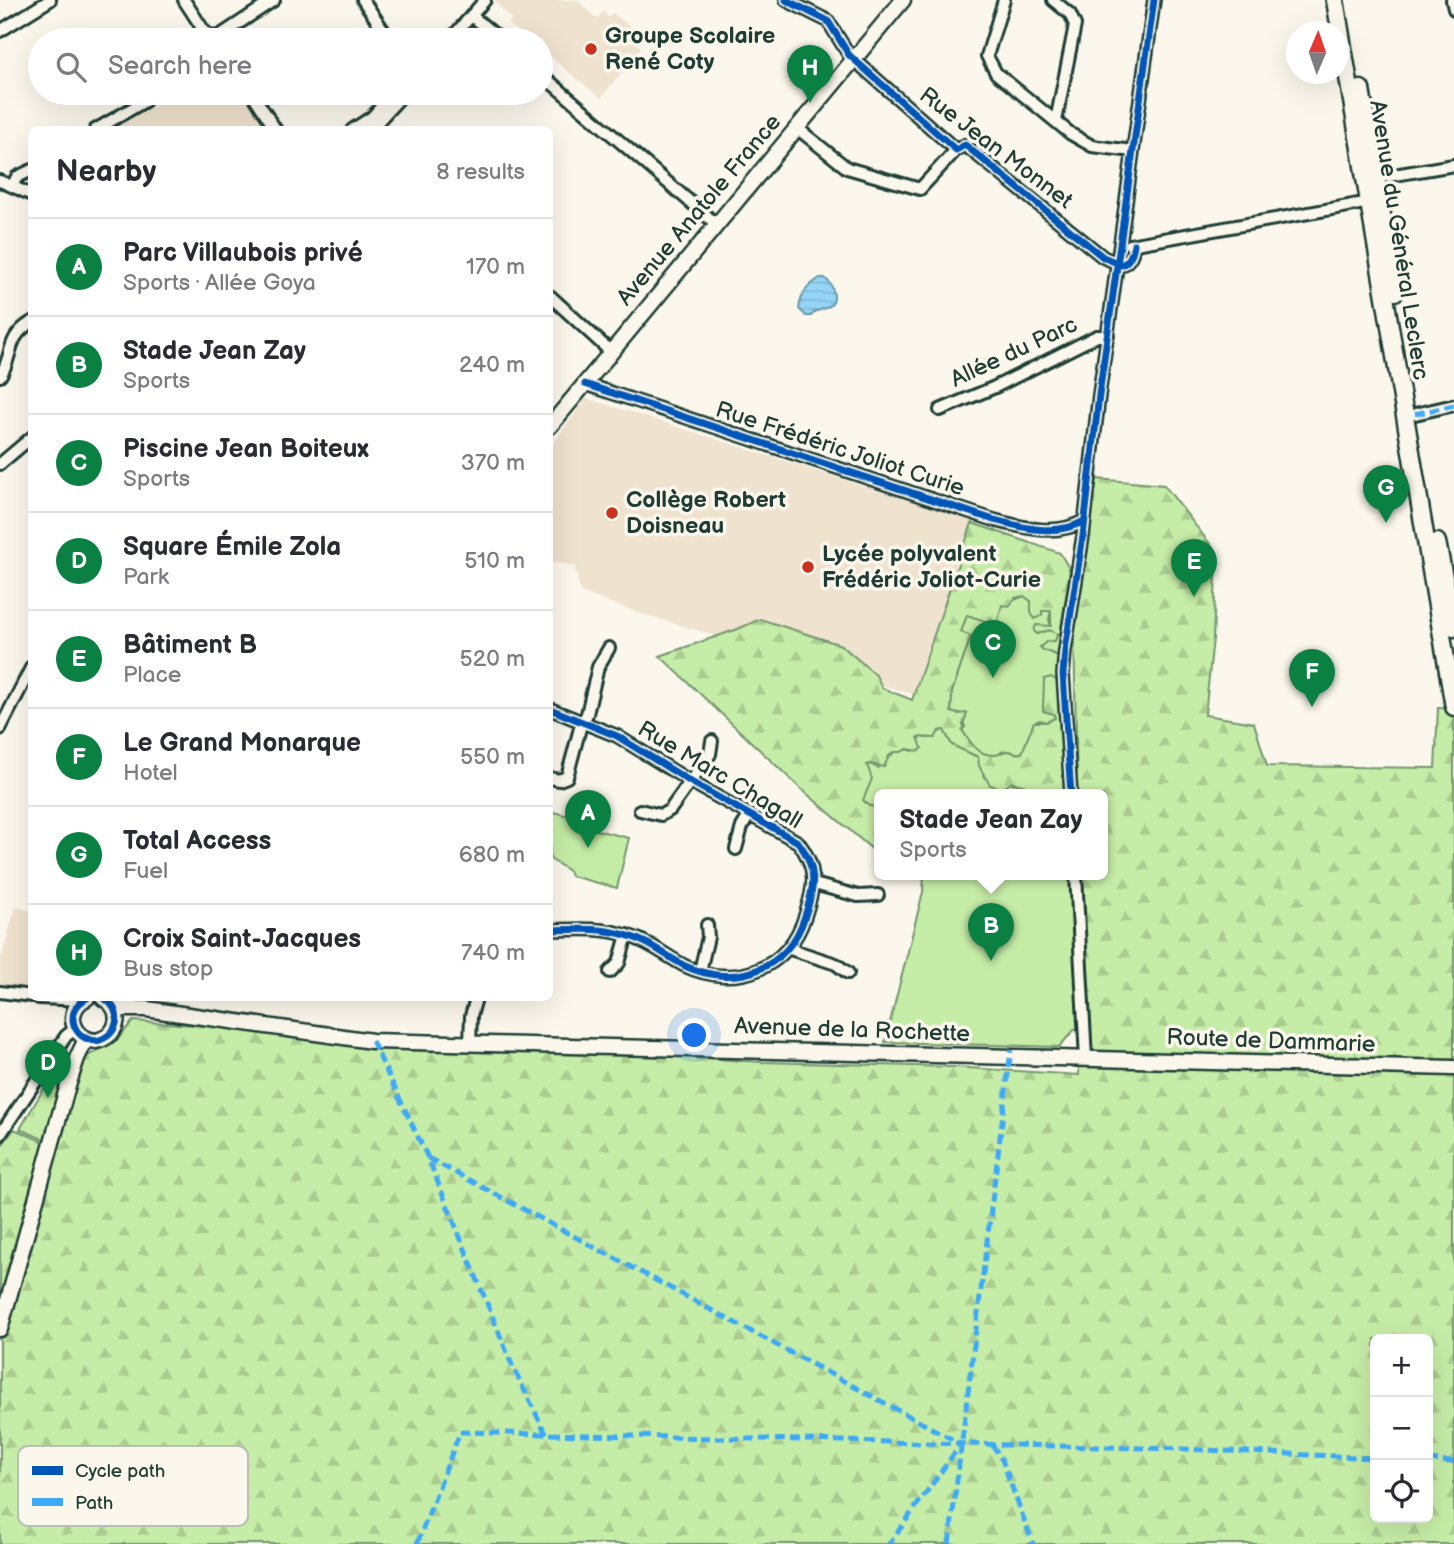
<!DOCTYPE html>
<meta charset="utf-8">
<style>
body{margin:0;font-family:"Balsamiq Sans",sans-serif;background:#f2f2f3;color:#2b2b33}
.controls{position:absolute;right:21px;bottom:21px;display:grid;overflow:hidden;border-radius:10px;box-shadow:0 7px 28px #0002}
.controls button{width:63px;height:63px;display:grid;place-items:center;padding:0;border:0;border-bottom:2px solid #e1e1e2;background:#fff;color:#2b2b33;font:35px sans-serif}
.compass{position:absolute;left:1286px;top:21px;width:63px;height:63px;border-radius:50%;background:#fff;box-shadow:0 7px 28px #0002;rotate:2deg}
.you{position:absolute;left:695px;top:1036px;width:24px;height:24px;margin:-18px;border:5px solid #fff;border-radius:50%;background:#1a73e8;box-shadow:0 0 0 10px #1a73e833}
.badge{display:grid;place-items:center;width:46px;height:46px;border-radius:50%;background:#0b8043;color:#fff;font-size:23px;font-weight:700}
.pin{position:absolute;translate:-50% -58px;filter:drop-shadow(0 2px 4px #0008)}
.pin::after{content:'';position:absolute;top:37px;width:24px;height:21px;background:inherit;clip-path:polygon(0 0,100% 0,50% 100%)}
.popup{position:absolute;left:874px;top:789px;width:234px;height:91px;box-sizing:border-box;display:grid;place-content:center;border-radius:10px;background:#fff;filter:drop-shadow(0 2px 5px #0005);font-size:23px;white-space:nowrap;color:#7c7c81}
.popup b{font-size:26px;color:#2b2b33}
.popup::after{content:'';position:absolute;left:50%;top:100%;margin-left:-14px;border:14px solid transparent;border-top-color:#fff}
.list{margin:0;padding:0;list-style:none}
h2{display:flex;justify-content:space-between;align-items:center;height:91px;margin:0;padding:0 28px;font-size:30px}
h2 small{font-size:23px;font-weight:400;color:#7c7c81}
.list li{display:grid;grid-template-columns:46px 1fr auto;gap:21px;align-items:center;box-sizing:border-box;height:98px;padding:0 28px;border-top:2px solid #e1e1e2}
.list b{display:block;font-size:26px;white-space:nowrap}
.list p{margin:0;font-size:23px;white-space:nowrap;color:#7c7c81}
.list em{font-size:23px;font-style:normal;color:#7c7c81}
.icon{flex:none;width:38px;height:38px;fill:none;stroke:currentColor;stroke-width:2;stroke-linecap:round;stroke-linejoin:round}
.map{position:relative;flex:none;width:1454px;height:1544px;overflow:hidden}
.search{position:absolute;background:#fff;box-shadow:0 7px 28px #0002;left:28px;top:28px;width:525px;height:77px;display:flex;align-items:center;gap:18px;box-sizing:border-box;padding:0 24px;border-radius:38px;color:#7c7c81;font-size:26px}
.panel{position:absolute;background:#fff;box-shadow:0 7px 28px #0002;left:28px;top:126px;width:525px;height:875px;border-radius:10px}
.map>svg:first-child{display:block}
.built{fill:#efe2ce}
.grass{fill:#c6eda7;stroke:#72956e;stroke-width:2}
.forest{fill:url(#forest-firs);stroke:#72956e;stroke-width:2;fill-rule:evenodd}
.park{fill:url(#park-tufts);stroke:#72956e;stroke-width:2}
.water{fill:url(#water-rules);stroke:#6698a9;stroke-width:2}
.lines{fill:none;stroke-linecap:round;stroke-linejoin:round}
.street-casing{stroke:#1f3d34;stroke-width:16}
.secondary-casing{stroke:#1f3d34;stroke-width:19}
.primary-casing{stroke:#1f3d34;stroke-width:21}
.street{stroke:#fbf7ec;stroke-width:10}
.secondary{stroke:#fbf7ec;stroke-width:14}
.primary{stroke:#fbf7ec;stroke-width:16}
.quiet{stroke:#3fa9f5;stroke-width:5;stroke-dasharray:10 5;stroke-linecap:butt}
.cycleway-casing{stroke:#fbf7ec;stroke-width:11}
.cycleway{stroke:#0057b8;stroke-width:7}
.poi-dot{fill:#c8321e;stroke:#fbf7ec;stroke-width:2.5}
.labels{text-anchor:middle;dominant-baseline:central;stroke-width:7;stroke-linejoin:round;paint-order:stroke}
.poi-label{font-size:23px;font-weight:bold;fill:#1f3d34;stroke:#fbf7ec;text-anchor:start}
.street-label{font-size:23px;fill:#1f3d34;stroke:#fbf7ec}
.key{fill:#fbf7ec;stroke:#b9bfb5;stroke-width:2}
.key-label{font-size:19px;fill:#1f3d34}
</style>
<div class="map">
<svg width="1454" height="1544" viewBox="0 0 1454 1544">
<defs>
<pattern id="forest-firs" width="22" height="20" patternUnits="userSpaceOnUse" patternTransform="scale(1.75)"><rect width="22" height="20" fill="#c6eda7"/><path d="M5 1l3.5 6h-7zM16 11l3.5 6h-7z" fill="#aacc90"/></pattern>
<pattern id="park-tufts" width="24" height="20" patternUnits="userSpaceOnUse" patternTransform="scale(1.75)"><rect width="24" height="20" fill="#c6eda7"/><path d="M3 7l-1-3M5 7V3M7 7l1-3M15 17l-1-3M17 17v-4M19 17l1-3" fill="none" stroke="#aacc90"/></pattern>
<pattern id="water-rules" width="6" height="5" patternUnits="userSpaceOnUse" patternTransform="scale(1.75)"><rect width="6" height="5" fill="#96d5f7"/><path d="M0 2.5h6" fill="none" stroke="#81b8d4"/></pattern>
</defs>
<rect width="100%" height="100%" fill="#fbf7ec"/>
<filter id="ink" filterUnits="userSpaceOnUse"><feTurbulence type="fractalNoise" baseFrequency=".0143" numOctaves="2"/><feDisplacementMap in="SourceGraphic" scale="14" xChannelSelector="R" yChannelSelector="G"/><feConvolveMatrix kernelMatrix="1 2 1 2 8 2 1 2 1" color-interpolation-filters="sRGB"/></filter>
<g filter="url(#ink)">
<path class="built" d="M496,0H578L597,19L603,12L608,17L613,13L640,34L635,41L641,48L601,98L541,49V40H530L509,24L511,19L495,2Z
M176,93H244L268,129H114Z
M586,398L977,522L916,695L639,613L580,592L575,566L550,562V448Z
M16,907L31,911V989L0,984V961Z"/>
<path class="grass" d="M1024,596L1031,601V610L1041,613L1045,610L1051,611L1049,619L1051,627L1042,626L1046,630L1057,632L1058,634L1055,641L1046,642L1043,650L1059,656L1061,683C1052,691 1040,698 1044,711L1054,714L1055,718L1047,722L1040,720L1034,722L1022,753C1015,755 1012,751 1006,751C995,752 1006,753 995,755C979,758 970,742 962,730L965,727L960,713L954,714L951,712L952,692L971,636L961,632L967,615L996,620L1002,605Z
M944,729L952,745L978,757L984,777L1026,786L1032,795H897L898,793L881,792L882,795H879V807C873,808 867,805 863,800C865,781 876,790 866,765L870,764L878,768C889,758 897,744 913,751L918,737L930,738Z
M550,811L591,822L592,829L629,838L617,888L571,876L569,871L550,859Z
M924,875H1071L1080,1030H1074L1059,1047L885,1042L923,892Z"/>
<path class="forest" d="M1097,479L1164,485L1217,553L1213,638L1205,715L1254,723L1267,766L1435,768L1438,708H1454V1544H0V1148L14,1129L58,1148L84,1058L117,1040L133,1021L762,1062L953,1067L1079,1075L1078,875H1103V795H1077L1074,626ZM1375,1339H1428V1518H1375Z
M972,523L1060,553L1070,570L1059,641L1067,795H1032L1026,786L1012,782L1002,789L990,785L979,766L978,757L952,745L944,730L939,731L935,738L918,737L922,748L920,751L907,749L901,752H894L889,756L884,767L870,764L867,765L872,779L863,800L869,806L879,807V855L799,787L660,656L738,629L760,619L841,645L876,675L882,688L912,700ZM1024,596L1031,601V613L1035,619L1042,615V611H1051V626L1036,625L1034,631L1037,634L1049,630L1058,634L1055,641L1046,642L1040,647L1043,650L1059,656L1060,682L1051,677L1044,679L1043,711L1054,714L1055,718L1047,722H1034L1022,753C1015,755 1012,751 1006,751C1002,752 999,755 995,755C978,756 970,743 962,730L965,727L963,725L967,713L958,714L951,712L952,692L971,636L961,632L967,615L997,625L1002,605L1010,606L1015,598Z"/>
<path class="park" d="M60,1061L68,1067L45,1140L20,1129Z"/>
<path class="water" d="M820,278H825C833,285 840,303 826,308C818,311 816,310 811,316H806L799,309C801,293 807,286 820,278Z"/>
<g class="lines">
<g class="street-casing">
<path id="street" d="M184,0L204,31L213,38
M363,0L390,40
M786,0L828,21L849,55L956,150L965,145L1103,257L1122,265C1130,261 1133,253 1134,244
M1004,0L987,56L996,73L1071,134L1092,146L1133,151
M1053,0L1070,14L1075,25L1056,121
M1452,0L1454,9
M472,16L501,40
M0,31L50,0
M203,40L210,36L218,37L274,0
M450,40L485,0
M541,74L716,224
M252,93L276,130
M797,128L847,168L920,189L956,150
M95,130L145,101L149,93
M352,130L372,117L393,93
M370,130L404,93
M1370,179L1454,165
M0,181L32,195
M12,186L17,177L32,170
M1130,245L1376,201
M550,296L611,352
M0,376C14,355 5,338 32,322
M585,384L994,520C1024,528 1056,537 1084,521
M940,410L995,387L1097,336H1108
M1415,414L1454,405
M0,464L32,437
M550,709L617,736L691,782L798,842C818,868 815,886 805,916C788,970 735,989 685,966C666,956 650,942 629,936C602,927 577,929 550,930
M0,729L32,666
M550,778L559,780L567,777L580,728L587,714L598,667L609,648
M1071,795L1063,674L1065,650L1083,536L1099,395L1154,0
M640,810L661,815L670,810L710,754L712,741
M736,849L742,827L750,814
M1076,875L1086,1059
M814,884L858,896L878,895
M790,949L836,964L848,973
M700,971L708,937L707,925
M610,972L619,963L627,935
M0,992L32,996
M39,998L82,1000
M470,1042L471,1016L476,998
M0,1135L66,1036L75,1029"/>
</g>
<g class="secondary-casing">
<path id="secondary" d="M550,426L903,0
M87,998C64,1009 71,1039 96,1041C120,1036 124,1009 103,998
M116,1011L121,1009H146L372,1041L1454,1068
M0,1329L66,1092L77,1058L86,1039"/>
</g>
<g class="primary-casing">
<path id="primary" d="M1335,0L1454,707
M1361,89L1395,292
M1437,542L1454,628"/>
</g>
<use href="#street" class="street"/>
<use href="#secondary" class="secondary"/>
<use href="#primary" class="primary"/>
<path class="quiet" d="M1415,414L1454,405
M372,1041L428,1158L512,1365L546,1434
M428,1158L961,1444L889,1544
M992,1444L1002,1460L1033,1544
M1428,1460L1454,1462
M417,1544L460,1432L1185,1449L1375,1458
M949,1544L1011,1050"/>
<g class="cycleway-casing">
<path id="cycleway" d="M786,0L828,21L849,55L956,150L965,145L1103,257L1122,265C1130,261 1133,253 1134,244
M585,384L994,520C1024,528 1056,537 1084,521
M550,709L617,736L691,782L798,842C818,868 815,886 805,916C788,970 735,989 685,966C666,956 650,942 629,936C602,927 577,929 550,930
M1071,795L1063,674L1065,650L1083,536L1099,395L1154,0
M87,998C64,1009 71,1039 96,1041C120,1036 124,1009 103,998"/>
</g>
<use href="#cycleway" class="cycleway"/>
</g>
</g>
<g class="poi-dot">
<circle cx="591" cy="49" r="7"/>
<circle cx="612" cy="513" r="7"/>
<circle cx="808" cy="567" r="7"/>
</g>
<g class="labels">
<g class="poi-label">
<text x="605" y="36">Groupe Scolaire<tspan x="605" dy="26">René Coty</tspan></text>
<text x="626" y="500">Collège Robert<tspan x="626" dy="26">Doisneau</tspan></text>
<text x="822" y="554">Lycée polyvalent<tspan x="822" dy="26">Frédéric Joliot-Curie</tspan></text>
</g>
<g class="street-label">
<text transform="translate(996 148) rotate(37)">Rue Jean Monnet</text>
<text transform="translate(699 210) rotate(-50)">Avenue Anatole France</text>
<text transform="translate(1399 240) rotate(81)">Avenue du Général Leclerc</text>
<text transform="translate(1014 352) rotate(-25)">Allée du Parc</text>
<text transform="translate(840 449) rotate(18)">Rue Frédéric Joliot Curie</text>
<text transform="translate(720 775) rotate(31)">Rue Marc Chagall</text>
<text transform="translate(852 1030) rotate(2)">Avenue de la Rochette</text>
<text transform="translate(1271 1041) rotate(2)">Route de Dammarie</text>
</g>
</g>
<rect x="18" y="1446" width="230" height="80" rx="10" class="key"/>
<rect x="32" y="1466" width="31" height="9" fill="#0057b8"/>
<rect x="32" y="1498" width="31" height="8" fill="#3fa9f5"/>
<g class="key-label">
<text x="75" y="1477">Cycle path</text>
<text x="75" y="1509">Path</text>
</g>
</svg>
<div class="controls">
<button>+</button>
<button>−</button>
<button><svg class="icon" aria-label="locate" viewBox="0 0 24 24"><circle cx="12" cy="12" r="6"/><path d="M12 2v4M12 18v4M2 12h4M18 12h4"/></svg></button>
</div>
<svg class="compass" viewBox="-18 -18 36 36"><path d="M0-13l5 13h-10z" fill="#e53935"/><path d="M0 13l5-13h-10z" fill="#7c7c81"/></svg>
<div class="you"></div>
<div class="pin badge" style="left:588px;top:848px">A</div>
<div class="pin badge" style="left:991px;top:961px">B</div>
<div class="popup"><b>Stade Jean Zay</b>Sports</div>
<div class="pin badge" style="left:993px;top:678px">C</div>
<div class="pin badge" style="left:48px;top:1098px">D</div>
<div class="pin badge" style="left:1194px;top:597px">E</div>
<div class="pin badge" style="left:1312px;top:707px">F</div>
<div class="pin badge" style="left:1386px;top:523px">G</div>
<div class="pin badge" style="left:810px;top:103px">H</div>
<div class="search"><svg class="icon" aria-label="search" viewBox="0 0 24 24"><circle cx="10" cy="10" r="6"/><path d="M15 15l6 6"/></svg>Search here</div>
<section class="panel">
<h2>Nearby<small>8 results</small></h2>
<ul class="list">
<li><span class="badge">A</span><div><b>Parc Villaubois privé</b><p>Sports · Allée Goya</p></div><em>170 m</em></li>
<li><span class="badge">B</span><div><b>Stade Jean Zay</b><p>Sports</p></div><em>240 m</em></li>
<li><span class="badge">C</span><div><b>Piscine Jean Boiteux</b><p>Sports</p></div><em>370 m</em></li>
<li><span class="badge">D</span><div><b>Square Émile Zola</b><p>Park</p></div><em>510 m</em></li>
<li><span class="badge">E</span><div><b>Bâtiment B</b><p>Place</p></div><em>520 m</em></li>
<li><span class="badge">F</span><div><b>Le Grand Monarque</b><p>Hotel</p></div><em>550 m</em></li>
<li><span class="badge">G</span><div><b>Total Access</b><p>Fuel</p></div><em>680 m</em></li>
<li><span class="badge">H</span><div><b>Croix Saint-Jacques</b><p>Bus stop</p></div><em>740 m</em></li>
</ul>
</section>
</div>
